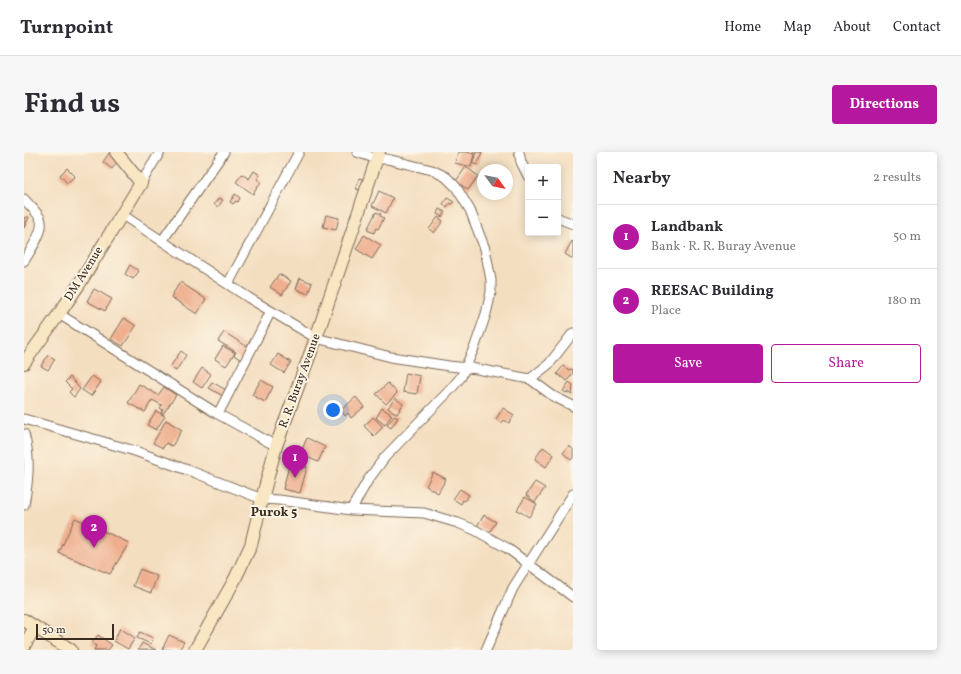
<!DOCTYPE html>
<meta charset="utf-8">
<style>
body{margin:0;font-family:Vollkorn,serif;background:#f7f7f7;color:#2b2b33}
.controls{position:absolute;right:12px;top:12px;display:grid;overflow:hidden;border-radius:4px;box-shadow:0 2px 10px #0003}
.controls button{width:36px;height:36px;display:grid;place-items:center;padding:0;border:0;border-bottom:1px solid #e1e1e2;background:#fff;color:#2b2b33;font:20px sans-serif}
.compass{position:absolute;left:453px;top:12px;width:36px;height:36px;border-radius:50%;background:#fff;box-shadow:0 2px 10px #0003;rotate:123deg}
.scale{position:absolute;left:12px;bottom:10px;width:78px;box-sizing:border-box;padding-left:4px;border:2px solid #3b2a1e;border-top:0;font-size:11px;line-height:14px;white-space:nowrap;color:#3b2a1e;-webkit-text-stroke:3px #fcf5e5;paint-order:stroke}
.you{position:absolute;left:309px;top:258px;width:14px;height:14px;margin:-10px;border:3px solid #fff;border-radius:50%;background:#1a73e8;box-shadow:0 0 0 6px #1a73e833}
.badge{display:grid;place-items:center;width:26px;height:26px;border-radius:50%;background:#b5179e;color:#fff;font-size:13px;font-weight:700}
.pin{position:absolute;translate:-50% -33px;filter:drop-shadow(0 1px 2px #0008)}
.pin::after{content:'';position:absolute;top:21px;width:14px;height:12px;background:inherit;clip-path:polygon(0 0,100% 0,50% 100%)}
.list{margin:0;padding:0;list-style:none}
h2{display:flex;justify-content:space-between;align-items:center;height:52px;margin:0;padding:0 16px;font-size:17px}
h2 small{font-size:13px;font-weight:400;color:#7c7c81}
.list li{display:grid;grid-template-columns:26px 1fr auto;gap:12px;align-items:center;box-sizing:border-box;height:64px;padding:0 16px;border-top:1px solid #e1e1e2}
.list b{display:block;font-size:15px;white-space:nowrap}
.list p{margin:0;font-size:13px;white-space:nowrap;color:#7c7c81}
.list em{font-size:13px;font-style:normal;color:#7c7c81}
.actions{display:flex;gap:8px;padding:12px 16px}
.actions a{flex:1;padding:9px 0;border:1px solid #b5179e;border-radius:4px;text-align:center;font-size:14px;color:#b5179e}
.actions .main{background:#b5179e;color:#fff}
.map{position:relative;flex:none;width:549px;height:498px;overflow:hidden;border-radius:4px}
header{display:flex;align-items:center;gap:24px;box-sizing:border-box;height:56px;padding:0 20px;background:#fff;border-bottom:1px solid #e1e1e2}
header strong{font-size:19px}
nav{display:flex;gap:22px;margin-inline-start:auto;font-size:14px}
.intro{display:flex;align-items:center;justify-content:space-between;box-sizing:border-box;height:96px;padding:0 24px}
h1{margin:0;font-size:28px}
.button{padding:10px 18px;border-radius:4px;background:#b5179e;color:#fff;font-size:14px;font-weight:700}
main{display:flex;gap:24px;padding:0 24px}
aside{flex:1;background:#fff;border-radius:4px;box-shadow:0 2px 10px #0003}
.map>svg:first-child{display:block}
.building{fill:#efae8e}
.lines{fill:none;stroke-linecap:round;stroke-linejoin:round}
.street-casing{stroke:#7c6957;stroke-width:11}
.secondary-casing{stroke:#7c6957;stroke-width:14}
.street{stroke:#fff;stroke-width:9}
.secondary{stroke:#f9e7c3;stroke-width:12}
.labels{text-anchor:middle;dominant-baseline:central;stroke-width:4;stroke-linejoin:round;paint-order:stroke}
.street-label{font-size:12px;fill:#3b2a1e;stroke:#fcf5e5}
.neighbourhood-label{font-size:13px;font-weight:bold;fill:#3b2a1e;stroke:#fcf5e5}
</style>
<header>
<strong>Turnpoint</strong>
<nav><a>Home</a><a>Map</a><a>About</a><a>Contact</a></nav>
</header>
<div class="intro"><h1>Find us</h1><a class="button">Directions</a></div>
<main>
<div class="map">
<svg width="549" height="498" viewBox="0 0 549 498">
<rect width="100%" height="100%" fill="#fcf5e5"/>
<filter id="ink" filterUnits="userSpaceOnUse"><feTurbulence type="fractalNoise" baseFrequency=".025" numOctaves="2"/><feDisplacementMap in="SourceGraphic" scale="8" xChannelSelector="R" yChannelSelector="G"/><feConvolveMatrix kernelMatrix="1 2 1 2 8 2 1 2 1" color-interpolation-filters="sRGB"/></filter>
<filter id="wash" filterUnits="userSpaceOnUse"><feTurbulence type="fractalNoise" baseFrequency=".012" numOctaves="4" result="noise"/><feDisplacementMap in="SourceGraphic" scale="16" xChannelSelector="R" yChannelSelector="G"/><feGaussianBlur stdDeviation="0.9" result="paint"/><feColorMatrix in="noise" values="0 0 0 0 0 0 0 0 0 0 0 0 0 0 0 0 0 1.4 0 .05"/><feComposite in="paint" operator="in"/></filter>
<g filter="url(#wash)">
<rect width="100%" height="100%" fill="#f4dec0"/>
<g id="blocks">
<path class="building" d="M86,0L97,4L88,17L79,10Z
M434,0H443L450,2L447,15L431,11Z
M449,0H458L453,13L448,11L452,1Z
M442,15L454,24L444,38L432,29Z
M43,16L51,24L43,31L36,23Z
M230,19L236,23L233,27L237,30L229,42L212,30L218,22L225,27Z
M335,26L343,28L336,38L332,37Z
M355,39L369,46L362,61L348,54Z
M211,42L216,46L214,50L212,49L209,52L206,50Z
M195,46L199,48L194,55L190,52Z
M423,46L430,50L428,52L426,51L423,55L419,52Z
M415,57L421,60L418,65L413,62Z
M352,60L357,62L356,64L360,66L354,77L352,76L350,81L343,78Z
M302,63L315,66L312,78L299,75Z
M3,64L5,65L0,76V65L1,66Z
M414,65L419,69L410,81L405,77Z
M340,83L357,93L348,107L332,97Z
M548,89L549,90V107L541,102Z
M106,113L115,119L109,127L101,122Z
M255,122L267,129L258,143L246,135Z
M276,126L288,131L284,142L272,137Z
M156,130L182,147L173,162L147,145Z
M70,137L88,147L81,159L63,149Z
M100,166L112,174L99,194L87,187Z
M200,180L225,196L217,208L210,203L212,200L194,189Z
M199,194L211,201L202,214L191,207Z
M157,199L162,203L152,219L146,215Z
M254,202L267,210L260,221L247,213Z
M24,203L31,207L24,218L17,214Z
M539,214L545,218L547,217L549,218V221L543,229L533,222Z
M178,216L187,222L178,236L169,230Z
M382,221L396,224L393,242L379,240Z
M68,224L77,230L67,244L58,238Z
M46,225L56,237L50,245L45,240L48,237L41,230Z
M237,228L249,235L241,250L228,243Z
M188,230L202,238L199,244L185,236Z
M545,230L549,233L548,243L543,240L542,241L539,239Z
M364,231L373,241L362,252L352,242Z
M115,232L134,243L140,235L152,243L139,262L137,261L139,258L136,256L138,253L128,248L121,260L104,251Z
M332,245L340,255L327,266L324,261L321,264L317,258Z
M371,246L379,252L373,262L364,256Z
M358,256L368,263L361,273L352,266Z
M479,256L490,263L485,271L480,268L478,271L472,267Z
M132,259L141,264L132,278L123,273Z
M370,264L374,266L367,276L363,273Z
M349,265L359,275L350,284L340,274Z
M142,268L158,278L148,294L142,291L139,296L129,291Z
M283,286L301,295L294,310L276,302Z
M545,294L549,297V306L547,308L539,301Z
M519,295L530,303L522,315L511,307Z
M266,310L283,315L276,341L259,337Z
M409,320L422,327L414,341L402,334Z
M511,330L521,336L511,350L502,343Z
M436,337L445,343L441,349L439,348L437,352L429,347Z
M501,345L513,352L505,365L493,358Z
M460,363L472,370L465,381L453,374Z
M51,366L105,391L86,422L35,401Z
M116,417L133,424L127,441L109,434Z
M96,476L111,486L104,497L90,489Z
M116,480L129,486L127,492L113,486Z
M74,483L88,493L84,498H70L72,494L68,491Z
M145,483L160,490L155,498H138Z
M118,491L132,498H114Z"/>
</g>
</g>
<g filter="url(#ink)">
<use href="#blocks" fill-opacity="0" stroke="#7c6957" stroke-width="1"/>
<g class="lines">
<g class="street-casing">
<path id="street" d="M495,0L497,10L504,24
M117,31L136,0
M0,47C5,53 12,59 16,66C22,77 6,99 0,109
M97,62L225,146L292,186L367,205L425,214L453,217L506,227L525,212L549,181
M534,66L549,72
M138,89L200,0
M204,132L275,0
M35,162L192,261L252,294
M506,227L529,244L549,254
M194,262L247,159
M0,267L111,299L169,320L238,347L255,348L327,358L400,361L434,371L451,378L483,396L549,445
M0,282C7,306 4,330 0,353
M327,358L344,328L361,305L426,238L437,225L451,194L462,162L467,140V128L461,97L446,58L432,35L422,25L408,18L363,7H353L333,0
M462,498L489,436L549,342"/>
</g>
<g class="secondary-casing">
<path id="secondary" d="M0,211L35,162L54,134L117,31L92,0
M0,468L47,498
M0,494L11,475
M171,498L210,429L227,393L238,347L252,294L292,186L355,0"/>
</g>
<use href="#street" class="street"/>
<use href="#secondary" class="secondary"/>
</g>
</g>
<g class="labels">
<g class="street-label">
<text transform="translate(60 122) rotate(-58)">DM Avenue</text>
<text transform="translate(276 229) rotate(-70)">R. R. Buray Avenue</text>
</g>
<g class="neighbourhood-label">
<text x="250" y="361">Purok 5</text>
</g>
</g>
</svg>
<div class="controls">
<button>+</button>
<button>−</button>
</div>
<svg class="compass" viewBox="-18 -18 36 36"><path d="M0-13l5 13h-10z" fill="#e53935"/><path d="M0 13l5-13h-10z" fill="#7c7c81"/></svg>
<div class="scale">50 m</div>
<div class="you"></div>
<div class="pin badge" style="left:271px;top:326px">1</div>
<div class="pin badge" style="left:70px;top:396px">2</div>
</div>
<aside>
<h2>Nearby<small>2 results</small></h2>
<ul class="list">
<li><span class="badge">1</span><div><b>Landbank</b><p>Bank · R. R. Buray Avenue</p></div><em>50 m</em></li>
<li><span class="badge">2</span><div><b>REESAC Building</b><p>Place</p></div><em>180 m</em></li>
</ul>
<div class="actions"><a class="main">Save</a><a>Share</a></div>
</aside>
</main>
